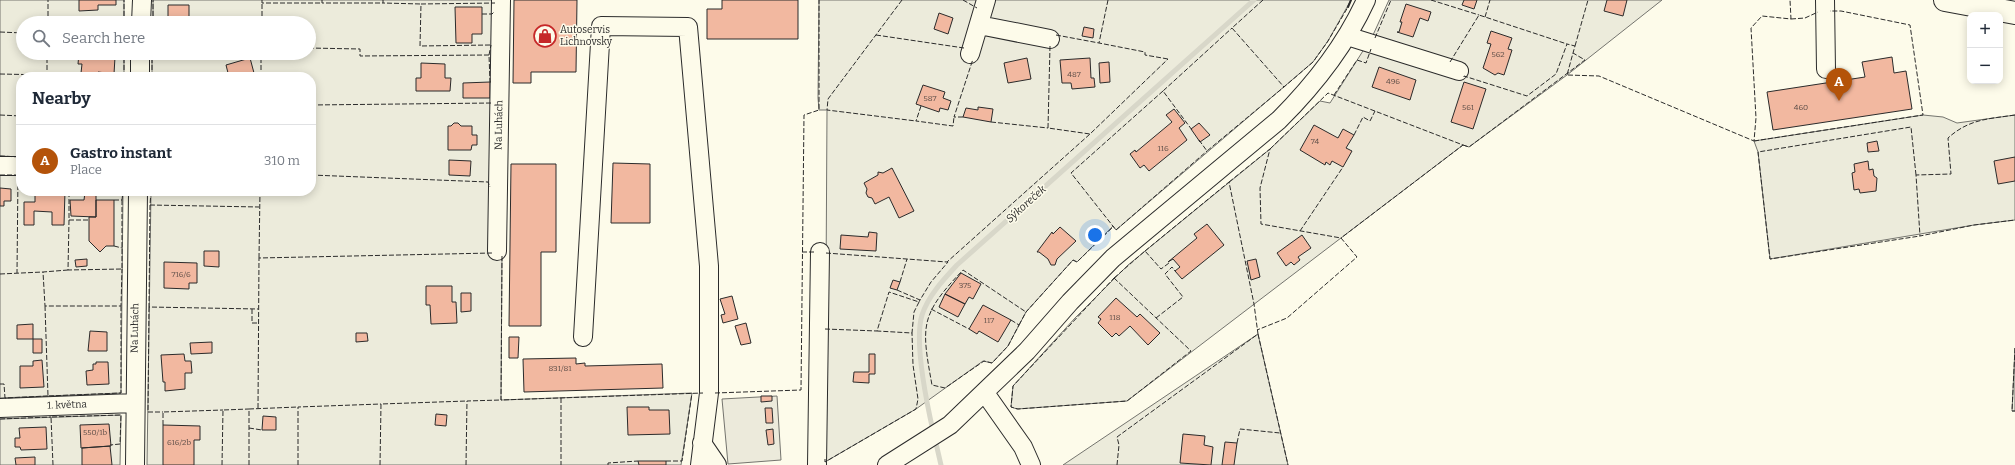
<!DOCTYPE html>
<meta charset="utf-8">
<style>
body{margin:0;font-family:Bitter,serif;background:#f2f2f3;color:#1f2937}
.controls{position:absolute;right:12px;top:12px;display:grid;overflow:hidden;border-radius:8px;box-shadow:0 2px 10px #0003}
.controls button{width:36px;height:36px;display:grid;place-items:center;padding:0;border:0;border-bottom:1px solid #e0e1e3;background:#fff;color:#1f2937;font:20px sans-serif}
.you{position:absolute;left:1095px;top:235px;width:14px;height:14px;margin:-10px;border:3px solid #fff;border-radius:50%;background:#1a73e8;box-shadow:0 0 0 6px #1a73e833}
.badge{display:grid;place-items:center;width:26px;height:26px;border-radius:50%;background:#b45309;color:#fff;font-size:13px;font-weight:700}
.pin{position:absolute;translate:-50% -33px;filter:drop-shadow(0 1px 2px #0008)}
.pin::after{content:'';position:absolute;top:21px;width:14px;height:12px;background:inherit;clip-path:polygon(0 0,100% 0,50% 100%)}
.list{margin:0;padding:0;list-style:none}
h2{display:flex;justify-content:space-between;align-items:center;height:52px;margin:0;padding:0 16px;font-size:17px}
h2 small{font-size:13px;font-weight:400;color:#747a83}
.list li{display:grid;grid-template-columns:26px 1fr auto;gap:12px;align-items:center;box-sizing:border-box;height:72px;padding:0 16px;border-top:1px solid #e0e1e3}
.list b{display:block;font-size:15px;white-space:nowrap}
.list p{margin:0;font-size:13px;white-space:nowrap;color:#747a83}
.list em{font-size:13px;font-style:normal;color:#747a83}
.icon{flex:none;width:22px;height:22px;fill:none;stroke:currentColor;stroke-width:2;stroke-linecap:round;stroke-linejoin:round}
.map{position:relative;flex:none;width:2015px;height:465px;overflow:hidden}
.search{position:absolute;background:#fff;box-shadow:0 2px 10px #0003;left:16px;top:16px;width:300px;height:44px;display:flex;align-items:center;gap:10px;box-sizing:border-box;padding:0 14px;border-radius:22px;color:#747a83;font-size:15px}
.panel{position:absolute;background:#fff;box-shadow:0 2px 10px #0003;left:16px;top:72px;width:300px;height:124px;border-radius:16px}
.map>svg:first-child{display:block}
.green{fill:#ecebdb;stroke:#74746e}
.parking{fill:#eceadb;stroke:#74746e}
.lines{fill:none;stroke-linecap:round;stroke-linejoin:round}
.stream{stroke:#d8d7c9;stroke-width:5}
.building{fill:#f2b8a0;stroke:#2b2b2b}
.minor-casing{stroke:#2b2b2b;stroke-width:20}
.major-casing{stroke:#2b2b2b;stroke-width:24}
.minor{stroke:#fdfbea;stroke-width:18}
.major{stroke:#fdfbea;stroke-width:22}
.fence{stroke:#2b2b2b;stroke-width:1;stroke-dasharray:5 2;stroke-linecap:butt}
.wall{stroke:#2b2b2b;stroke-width:2}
.labels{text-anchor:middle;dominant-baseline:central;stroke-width:3;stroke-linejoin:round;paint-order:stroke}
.number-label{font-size:8px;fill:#5d4e48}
.poi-label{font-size:10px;fill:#2b2b2b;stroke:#fdfbea;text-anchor:start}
.street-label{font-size:10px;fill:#2b2b2b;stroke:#fdfbea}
.water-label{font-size:11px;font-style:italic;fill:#2b2b2b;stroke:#fdfbea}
</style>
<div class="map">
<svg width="2015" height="465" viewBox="0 0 2015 465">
<rect width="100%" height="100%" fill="#fdfbea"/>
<path class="green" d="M0,0H124V23H23V53H124V77H21V157L0,156Z
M153,0H495L502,253L501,400L692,393L681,465H147L151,191H311V77H152V53H309V23H153Z
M819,0H1351L1328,41L1313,62L1116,230L1113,226L1077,262L1073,260L1026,312L1008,346L992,363L983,361L916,409L825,462L827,110H819L818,98Z
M1389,0H1662L1567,75L1469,147L1463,145L1127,401L1017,409L1011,407L1013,386L1075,318L1128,265L1270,149L1320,101L1330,103L1373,35Z
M1923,115L1943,117L1957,123L2015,115V220L1974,225L1770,259L1758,152L1754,141Z
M0,175H21V191H123L121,393L0,398Z
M1258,334L1288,465H1063Z
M2015,348V411H2012Z
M121,415L120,465H0V419Z"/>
<path class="parking" d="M777,396L781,460L728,464L722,399Z"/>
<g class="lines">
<path class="stream" d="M933,431C927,404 914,341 922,315C928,296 943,280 957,265L1254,0
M935,439L941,465"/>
</g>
<path class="building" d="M79,0H116V5H98V10L79,11Z
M514,0H577L576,72H531V83H513Z
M722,0H798V39H707V9H722Z
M1464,0H1477L1474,9L1462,5Z
M1607,0H1627L1623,16L1604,11Z
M1406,4L1431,12L1428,21L1420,18L1413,37L1397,32H1399L1402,22H1400Z
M168,5H189V23H168Z
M455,7H482V34H472V43H456Z
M939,13L953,18L948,34L934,29Z
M1084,27L1094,29L1093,38L1082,36Z
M1491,31L1512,38L1508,49L1512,50L1504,75L1498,73L1495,75L1483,68L1491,44L1487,43Z
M79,53H91V56L115,57L114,74L98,72L97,77H85V74L81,73L82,64H78Z
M1892,57L1894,73L1906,71L1912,109L1773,130L1767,92L1865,77L1862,62Z
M250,58L254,73L241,77H229L226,65Z
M1027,58L1031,79L1008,83L1004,63Z
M1090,58L1091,78H1094L1095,87L1072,89L1071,83H1062L1060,60Z
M1109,62L1110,82L1100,83L1099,63Z
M421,63L445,64V78H451L450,91H416V78H421Z
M1379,67L1416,80L1410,100L1372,87Z
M490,82V98H463V83Z
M1464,82L1486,89L1473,129L1451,122Z
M923,85L945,92L943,98L951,101L948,110L940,108L939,112L916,104Z
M978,107L993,109L991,122L963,117L966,108L978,110Z
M1174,109L1185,123L1179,128L1187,140L1149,171L1144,165L1140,168L1130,154L1135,150L1136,152L1172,122L1166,115Z
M454,123H458L461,126H472V135H477V145H472L471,150H448V126H451Z
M1199,123L1210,135L1200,142L1191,129Z
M1314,125L1338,138L1343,129L1354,135L1346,148L1352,151L1343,167L1332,161L1330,165L1326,162L1325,165L1300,150Z
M1877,141L1879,151L1868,152L1867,143Z
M2015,157V181L1998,184L1994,161Z
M449,160L471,161L470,176L449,175Z
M1868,161L1869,170L1873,169L1874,176L1877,178L1876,191L1860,193L1859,189L1854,190L1852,173L1855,172L1854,164Z
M613,163L650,164V223H611Z
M511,164H556V252H541V326H509Z
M892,168L914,211L899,218L889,197L875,204L872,198L868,197L866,193L867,189L864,183L878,175V172L883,173Z
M0,188L11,189V201H4V206H0Z
M52,191H65L64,225H52V212L34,211V225H24V202H35V194L52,195Z
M165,191H185V194L165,193Z
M85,192H96V217L71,216L70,200H84Z
M96,200H114V246H106L100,252L89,241V217H96Z
M1207,224L1224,245L1182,279L1175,271L1180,267L1173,259L1168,262L1197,238L1194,234Z
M1060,227L1076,241L1057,259L1055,265H1051L1048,259L1039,252H1037L1052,232L1053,234Z
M869,232L877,233L876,251L840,249L841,235L868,237Z
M1302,235L1311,248L1298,257L1300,260L1294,265L1291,262L1286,266L1277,253Z
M204,251H219V267L204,266Z
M87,259V266L76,267L75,260Z
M1256,259L1260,277L1251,280L1247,261Z
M164,262L197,263V283H189V289L164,288Z
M961,273L981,284L973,299L969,297L965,304L945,294Z
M893,280L900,282L897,290L890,288Z
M426,286H452V302H456L457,323L431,324L430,305H426Z
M461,293H471V311L461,312Z
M945,294L965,304L958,317L939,307Z
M732,296L738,319L723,323L721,315L725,314L720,299Z
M1116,298L1137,317L1140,314L1160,333L1148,345L1130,326L1119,336L1116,333L1112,337L1098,323L1101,319L1098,317Z
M983,305L1011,320L998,342L979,331L977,334L969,329Z
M746,323L751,343L741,345L735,326Z
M33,324V339H17V325Z
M90,331L107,332V351H88Z
M356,333H367L368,341L356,342Z
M509,337H519L518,358H509Z
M33,339H42V353H33Z
M212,342V353L191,354L190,343Z
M184,354L185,361H191L192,373H185V389L165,391V382H163L161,355Z
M869,354H875V374H869V383L853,382L854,372H869Z
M576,358V364L585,363V366L662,364L663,388L524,392L523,359Z
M42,360L44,387L20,388V366H33V361Z
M96,362H108L109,384L87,385L86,371L93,370V364H96Z
M761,396H772V401L761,402Z
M627,407H649V410H669L670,434L628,435Z
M765,408H772L773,423H766Z
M436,414L447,415L446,426L435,425Z
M263,416L276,417V430H262Z
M109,424L111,446L81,448L80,425Z
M163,425L200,426V440H194V465H163Z
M46,427L47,449L21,450L20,447H15V438H20L19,428Z
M773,429L774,444L768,445L766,430Z
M1183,434L1205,436L1204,445L1213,447L1211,465L1180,463Z
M1225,442L1237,443L1234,465H1222Z
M110,446L112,465H82V448Z
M35,457V465H16L15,458Z
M638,461H666V465H639Z"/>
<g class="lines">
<g class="minor-casing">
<path id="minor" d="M1825,0L1826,69
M141,23L142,0
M979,25L1050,39
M1347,36L1459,71
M970,54L986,0
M140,77V53
M0,166H21
M497,251L501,0
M583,337L601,26L688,27L709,266V393L700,465
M985,393L1023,447L1031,465
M0,408L134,403
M702,443L717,465
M135,465L138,191
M817,465L820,252
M887,465L950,425L1027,351L1070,302L1113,258L1279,120C1315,84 1345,46 1366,0"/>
</g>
<g class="major-casing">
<path id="major" d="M1945,0L2015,13"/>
</g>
<use href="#minor" class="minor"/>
<use href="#major" class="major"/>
<path class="fence" d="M262,0V3H322
M322,0V3H383
M383,0V3L421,4
M902,0L828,99L827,110L916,121
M963,0L977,8
M1108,0L1099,43L1145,52V55L1168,59
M1263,0L1232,28L1284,87L1313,62L1328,41L1348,7
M1431,0L1479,15
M482,14H492L494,12
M1485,17L1490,0
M1791,19L1805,18L1818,12
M48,23V0
M124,23V0
M153,23V0
M262,23V3
M0,32L23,33
M876,35L964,48
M1056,35L1099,43
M1375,38L1391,0
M490,45L420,46L421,4L495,3
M1050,46L1048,128L1090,134L1168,59
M1575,46L1588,0
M309,48L360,49V56L489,55L490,82H492
M489,55L491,45
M1450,62L1479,15L1567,44
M0,74L47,75
M47,77V53
M124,77V53
M152,77V53
M261,77V53
M1464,77V76L1527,96L1556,74L1567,44L1575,46L1573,53
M1163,91L1071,173L1116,230L1207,151
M1334,95L1357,60L1366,63L1371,49
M311,105L493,103
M921,106L916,121L953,126L954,117
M0,115L21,116
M2015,115C1988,119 1969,119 1948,138L1951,174L1916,175L1920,236L1974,225L2015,220
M963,117H954L973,59
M991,122L1048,128
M1192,130L1163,91L1232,28
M1354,135L1363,117L1370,121L1375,111
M1199,140L1207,151L1284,87
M1754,141L1923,115L1910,25L1841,11H1830
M1463,145L1469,147L1585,60L1573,53L1567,75L1599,76L1754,141L1756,118L1751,28L1762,16L1791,19L1790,0
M1270,149L1328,93L1463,145L1341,238
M0,156L21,157
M0,175H18L17,273
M311,175L488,182L490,187
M1916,175L1911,127L1758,152L1770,259L1920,236
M1229,182L1270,149L1260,188L1261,224L1341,238L1357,257L1287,318L1257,330
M69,191L85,193
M151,191L150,205L259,207
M69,192V220H89
M114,200H122L123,191
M150,205L149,307L258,309
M69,220L68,270L122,269V200
M1300,231L1343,167
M114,246L122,248
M1145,251L1229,182L1254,304L1258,334
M802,252H814
M826,253L947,262L1090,134
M502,256L501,400L703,393
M259,258L260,191
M68,270L43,272L45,306H121L122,269
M0,274L43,272
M1114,278L1191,351L1127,401L1018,409L1011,407L1013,386Z
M1114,278L1145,251L1161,269L1169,263
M900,282L907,259
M897,290L920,300L931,282L948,262
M919,302L914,312L912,333L877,331L889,292L919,302L920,300
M45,306L48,396L121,393V306
M149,307L148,412H163
M252,309V323H258
M931,309L969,329
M1156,318L1183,297L1165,274L1172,267L1175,271
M1011,320L1019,325L1008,346L992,363L984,361L945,388L932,385C921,325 920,315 963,270L1026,312
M1019,325L1026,312L1073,260L1077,262L1114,226
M825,329L877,331
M2015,348L2012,411H2015
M0,384H4L5,398L48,396
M715,393L801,390L804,115L819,110V0
M561,398V465
M258,408L259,258L492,253
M0,419L51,417
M163,425V412L223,410
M249,428L262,430
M1237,443L1240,429L1280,433
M825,459V462L916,409L918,399L913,365L912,333
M666,461H682L692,393
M53,465L51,417L121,415L120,444L110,445
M222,465L223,410L249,409
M249,465V409L298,407
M298,465V407L381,404
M380,465L381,404L467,401
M466,465L467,401L501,400
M608,465V463L638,461
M1117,465L1119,445L1117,437L1258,334L1288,465"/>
<path class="wall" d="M1348,7L1351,0"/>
</g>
<defs>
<g id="shop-ring" transform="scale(1.15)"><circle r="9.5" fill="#fdfbea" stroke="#c62828" stroke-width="1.5"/><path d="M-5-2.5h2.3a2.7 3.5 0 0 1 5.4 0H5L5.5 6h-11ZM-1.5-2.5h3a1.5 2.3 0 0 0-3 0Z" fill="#c62828"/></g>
</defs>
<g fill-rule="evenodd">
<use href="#shop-ring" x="545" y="36"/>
</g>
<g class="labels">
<g class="number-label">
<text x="1498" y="54">562</text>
<text x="1074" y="74">487</text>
<text x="1393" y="81">496</text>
<text x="930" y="98">587</text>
<text x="1468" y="107">561</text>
<text x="1801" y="107">460</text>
<text x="1315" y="141">74</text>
<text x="1163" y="148">116</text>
<text x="181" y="274">716/6</text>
<text x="965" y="285">375</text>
<text x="1115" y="317">118</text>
<text x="989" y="320">117</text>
<text x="560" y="368">831/81</text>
<text x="95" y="432">550/1b</text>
<text x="179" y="442">616/2b</text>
</g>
<g class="poi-label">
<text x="560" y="30">Autoservis<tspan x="560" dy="12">Lichnovsky</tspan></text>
</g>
<g class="street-label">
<text transform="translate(499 125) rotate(-89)">Na Luhách</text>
<text transform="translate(135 328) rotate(-89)">Na Luhách</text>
<text transform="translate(67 405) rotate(-2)">1. května</text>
</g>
<g class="water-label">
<text transform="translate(1026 204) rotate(-42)">Sýkoreček</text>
</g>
</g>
</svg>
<div class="controls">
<button>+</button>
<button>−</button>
</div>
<div class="you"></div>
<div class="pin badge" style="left:1839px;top:101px">A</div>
<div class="search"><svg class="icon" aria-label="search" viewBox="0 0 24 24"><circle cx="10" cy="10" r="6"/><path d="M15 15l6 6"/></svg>Search here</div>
<section class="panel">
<h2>Nearby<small></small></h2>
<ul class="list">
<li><span class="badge">A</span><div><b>Gastro instant</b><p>Place</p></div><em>310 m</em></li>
</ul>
</section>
</div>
